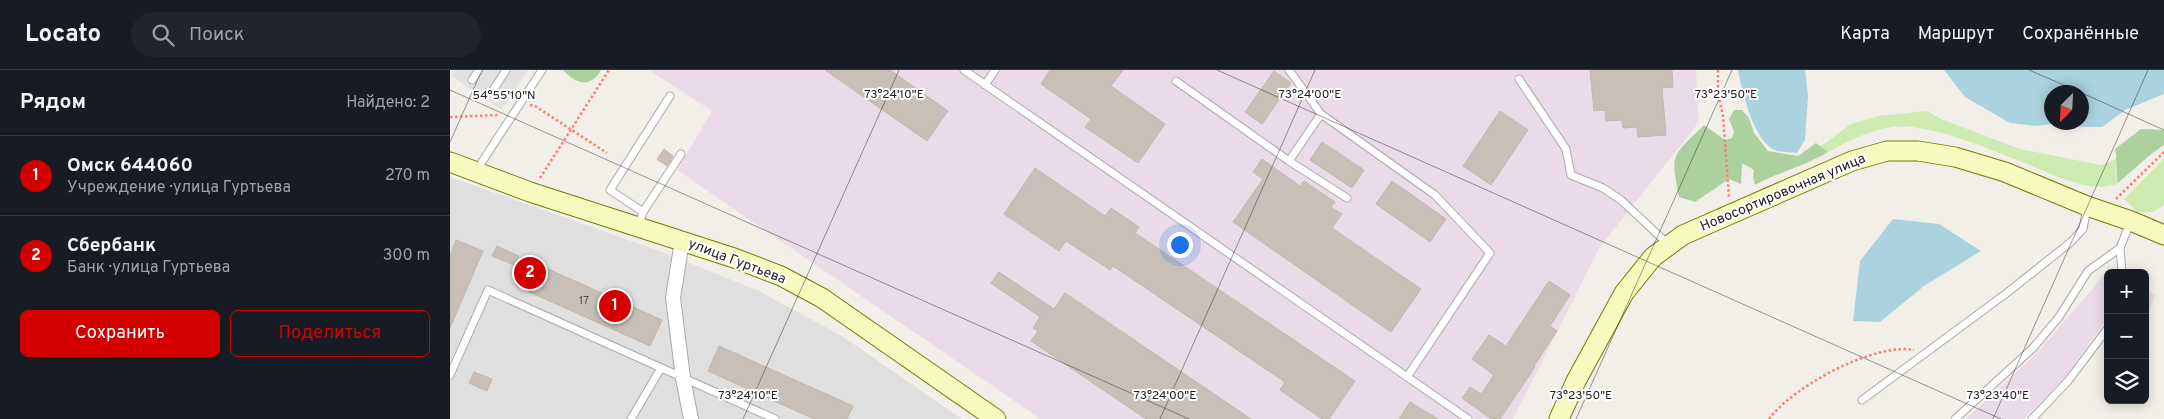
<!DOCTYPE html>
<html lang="ru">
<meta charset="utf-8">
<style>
body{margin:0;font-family:Overpass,sans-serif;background:#20242c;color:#f1f3f6}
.controls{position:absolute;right:15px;bottom:15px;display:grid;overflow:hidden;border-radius:8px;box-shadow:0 2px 12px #0003}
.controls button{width:45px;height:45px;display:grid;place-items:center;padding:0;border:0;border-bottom:1px solid #363941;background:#171b24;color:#f1f3f6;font:25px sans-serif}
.compass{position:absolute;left:1594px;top:15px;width:45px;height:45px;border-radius:50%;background:#171b24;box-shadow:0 2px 12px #0003;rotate:204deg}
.you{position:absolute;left:729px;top:174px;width:18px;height:18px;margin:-12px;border:4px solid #fff;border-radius:50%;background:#1a73e8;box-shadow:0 0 0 8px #1a73e833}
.badge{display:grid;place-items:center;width:32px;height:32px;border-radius:50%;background:#d40000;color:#fff;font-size:16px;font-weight:700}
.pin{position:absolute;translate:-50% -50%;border:2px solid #fff;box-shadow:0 1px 5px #0006}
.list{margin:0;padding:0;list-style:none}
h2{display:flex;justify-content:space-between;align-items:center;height:65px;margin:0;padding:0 20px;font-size:21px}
h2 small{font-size:16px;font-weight:400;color:#9ea1a6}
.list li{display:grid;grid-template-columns:32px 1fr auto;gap:15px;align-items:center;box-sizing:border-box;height:80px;padding:0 20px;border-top:1px solid #363941}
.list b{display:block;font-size:19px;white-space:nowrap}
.list p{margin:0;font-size:16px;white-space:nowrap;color:#9ea1a6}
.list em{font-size:16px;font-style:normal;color:#9ea1a6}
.actions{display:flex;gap:10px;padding:15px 20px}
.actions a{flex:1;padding:11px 0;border:1px solid #d40000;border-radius:8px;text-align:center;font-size:18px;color:#d40000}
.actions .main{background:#d40000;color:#fff}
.icon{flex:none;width:28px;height:28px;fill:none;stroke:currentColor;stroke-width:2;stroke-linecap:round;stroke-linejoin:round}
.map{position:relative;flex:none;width:1714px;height:349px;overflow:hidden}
header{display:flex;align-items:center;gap:30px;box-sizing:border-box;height:70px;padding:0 25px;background:#171b24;border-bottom:1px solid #363941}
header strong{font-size:24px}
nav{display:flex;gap:28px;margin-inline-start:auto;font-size:18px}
.search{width:350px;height:45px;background:#20242c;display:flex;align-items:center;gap:12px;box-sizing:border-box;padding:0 18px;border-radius:28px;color:#9ea1a6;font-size:19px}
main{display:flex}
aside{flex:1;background:#171b24}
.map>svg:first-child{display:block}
.residential{fill:#e0dfdf}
.industrial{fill:#ebdbe8}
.grass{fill:#cdebb0}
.forest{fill:#add19e}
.parking{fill:#e2e2e2}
.water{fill:#aad3df}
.building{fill:#c7bfb8;stroke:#c4b6ab}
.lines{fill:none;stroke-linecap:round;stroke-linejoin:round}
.service-casing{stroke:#a9a9a9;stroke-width:9}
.minor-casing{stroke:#a9a9a9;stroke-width:16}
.secondary-casing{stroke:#707d05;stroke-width:21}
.path{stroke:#fa8072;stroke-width:2.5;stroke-dasharray:2.5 2.5;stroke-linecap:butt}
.service{stroke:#fff;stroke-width:7}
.minor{stroke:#fff;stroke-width:14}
.secondary{stroke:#f7fabf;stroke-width:19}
.ticks{fill:none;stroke:#222;stroke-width:1;stroke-opacity:0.45}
.labels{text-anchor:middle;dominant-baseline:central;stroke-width:4;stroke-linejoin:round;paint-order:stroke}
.number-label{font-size:11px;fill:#4b4948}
.street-label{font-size:14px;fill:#222;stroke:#fff}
.ticks-label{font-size:12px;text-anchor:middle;fill:#222;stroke:#fff;stroke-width:4;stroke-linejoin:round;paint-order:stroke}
</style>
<header>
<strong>Locato</strong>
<div class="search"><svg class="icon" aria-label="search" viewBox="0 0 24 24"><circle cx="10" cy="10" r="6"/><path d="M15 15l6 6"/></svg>Поиск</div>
<nav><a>Карта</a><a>Маршрут</a><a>Сохранённые</a></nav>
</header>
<main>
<aside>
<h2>Рядом<small>Найдено: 2</small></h2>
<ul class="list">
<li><span class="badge">1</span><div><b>Омск 644060</b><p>Учреждение · улица Гуртьева</p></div><em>270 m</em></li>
<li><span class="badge">2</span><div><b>Сбербанк</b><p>Банк · улица Гуртьева</p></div><em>300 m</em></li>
</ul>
<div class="actions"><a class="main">Сохранить</a><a>Поделиться</a></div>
</aside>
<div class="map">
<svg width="1714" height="349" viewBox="0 0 1714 349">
<rect width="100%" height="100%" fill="#f2efe9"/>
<path class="residential" d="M0,107L212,182L309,221L392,266L512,349H0Z"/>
<path class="industrial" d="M199,0H1246L1249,52L1150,177L1063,349H591L227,100L262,41Z
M1653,206L1658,213V243L1656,250L1615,307L1574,349H1516L1588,282Z
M1695,220L1706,225L1695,248Z"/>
<path class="grass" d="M1477,41L1491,49L1570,79L1651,95L1668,88L1665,101L1668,113C1641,126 1596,101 1570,91C1535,78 1480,53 1442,57C1420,60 1398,71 1378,82L1371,76L1401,54L1429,46Z
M1714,89V135L1703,142H1687L1674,129Z"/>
<path class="forest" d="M113,0H151C140,19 126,14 113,0Z
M1284,40H1292L1299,48L1304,63L1318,81L1348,86L1366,73L1378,82C1355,96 1329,102 1305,115L1303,107L1304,100L1292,93L1291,114L1279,109L1245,132L1229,127C1220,82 1222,87 1254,55L1275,70L1282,68L1284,62L1279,49Z
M1691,59L1714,60V75L1700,85L1668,113C1665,101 1668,91 1665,79Z"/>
<path class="parking" d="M5,0H78L52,40L1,6Z"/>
<path class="water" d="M1288,0H1355L1358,26L1355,70L1347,83C1341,82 1333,82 1327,81C1304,74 1292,21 1288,0Z
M1494,0H1714V24L1675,40L1652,57H1632L1612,53L1632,52V22H1602V52L1608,53L1587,56L1560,53L1515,27Z
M1443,149L1489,154L1531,181L1474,216L1430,252L1403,251L1410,191Z"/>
<path class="building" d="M375,0H440L498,41L477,71Z
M600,0H673L661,16L715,54L688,93L635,57L641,49L591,14Z
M1140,0H1222L1223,17L1212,18L1216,65L1188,67L1187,57L1173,58L1172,50L1156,51L1155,40L1144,41Z
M824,1L841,13L812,54L795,42Z
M1050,41L1078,60L1041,115L1013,96Z
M872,72L914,100L902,118L860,90Z
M214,79L223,86L217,96L207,89Z
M812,89L850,116L854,111L885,132L881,137L892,144L882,158L971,219L941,262L783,152L813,109L803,102Z
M585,98L655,146L661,138L689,157L685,163L905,311L879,349H872L830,320L835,312L663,196L660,200L616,171L609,181L554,144Z
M942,111L996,149L980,172L926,134Z
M6,170L33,181L0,258V185Z
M47,176L69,186L64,195L42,186Z
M78,190L212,250L200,276L66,216Z
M549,202L604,239L615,223L801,349H696L581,271L588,261L583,258L590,247L541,213Z
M1099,211L1120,225L1100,256L1107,261L1084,296L1085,297L1050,349H1041L1012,328L1020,317L1031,324L1044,305L1022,289L1039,265L1056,276Z
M269,276L403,336L397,349H364L258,301Z
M24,302L42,309L37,321L19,313Z
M960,332L988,349H949Z"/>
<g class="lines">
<g class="service-casing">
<path id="service" d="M514,0L1018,349
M839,0L871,44
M1069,9L1116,79L1121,105L1153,118L1171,130L1219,175
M22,10L29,0
M726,11L839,91L871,44L985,125L1040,183L957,307
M535,15L545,0
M42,22L56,0
M839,91L897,128
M26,101L92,0
M193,142L160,120L220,26
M188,157L193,142L231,84
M1672,203L1670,178L1680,153
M0,305L38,220L325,349
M1412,330L1558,222L1621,172L1633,159L1637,137
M181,349L211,298
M1505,349L1583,278L1609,247L1638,201L1670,178
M1582,349L1618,311L1658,258"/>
</g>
<g class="minor-casing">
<path id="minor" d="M232,171L223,228L233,308L241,349"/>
</g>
<g class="secondary-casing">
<path id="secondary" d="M0,92L80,122L284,188L331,206L372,228L546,349
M1109,349L1126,311L1174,223L1203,187L1233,165L1402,91L1437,81H1468L1505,87L1555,102L1637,136L1681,151L1714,165"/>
</g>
<path class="path" d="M1268,0V23L1273,46L1279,128
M80,35L85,36L157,83
M0,47L49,45
M90,108L159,0
M1666,129L1714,82
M1319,349C1342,317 1425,272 1464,280"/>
<use href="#service" class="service"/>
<use href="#minor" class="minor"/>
<use href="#secondary" class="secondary"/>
</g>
<path class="ticks" d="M767,0L1551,349M1579,0L1630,22M0,20L739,349M1632,23L1714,60M0,72L32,0M293,349L449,0M710,349L865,0M1126,349L1282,0M1543,349L1698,0"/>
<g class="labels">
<g class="number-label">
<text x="134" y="231">17</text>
</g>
<g class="street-label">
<text transform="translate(1333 123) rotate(-23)">Новосортировочная улица</text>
<text transform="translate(287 192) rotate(21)">улица Гуртьева</text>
</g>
</g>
<g class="ticks-label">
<text x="444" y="28">73°24'10"E</text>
<text x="860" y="28">73°24'00"E</text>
<text x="1276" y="28">73°23'50"E</text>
<text x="54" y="29">54°55'10"N</text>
<text x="298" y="329">73°24'10"E</text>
<text x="715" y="329">73°24'00"E</text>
<text x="1131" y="329">73°23'50"E</text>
<text x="1548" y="329">73°23'40"E</text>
</g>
</svg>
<div class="controls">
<button>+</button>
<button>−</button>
<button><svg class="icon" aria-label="layers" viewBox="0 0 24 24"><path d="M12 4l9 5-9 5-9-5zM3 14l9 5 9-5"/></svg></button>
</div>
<svg class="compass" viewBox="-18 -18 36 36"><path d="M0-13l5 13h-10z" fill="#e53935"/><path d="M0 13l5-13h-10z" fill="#9ea1a6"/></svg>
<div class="you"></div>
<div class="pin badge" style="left:165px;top:236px">1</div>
<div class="pin badge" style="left:80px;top:203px">2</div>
</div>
</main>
